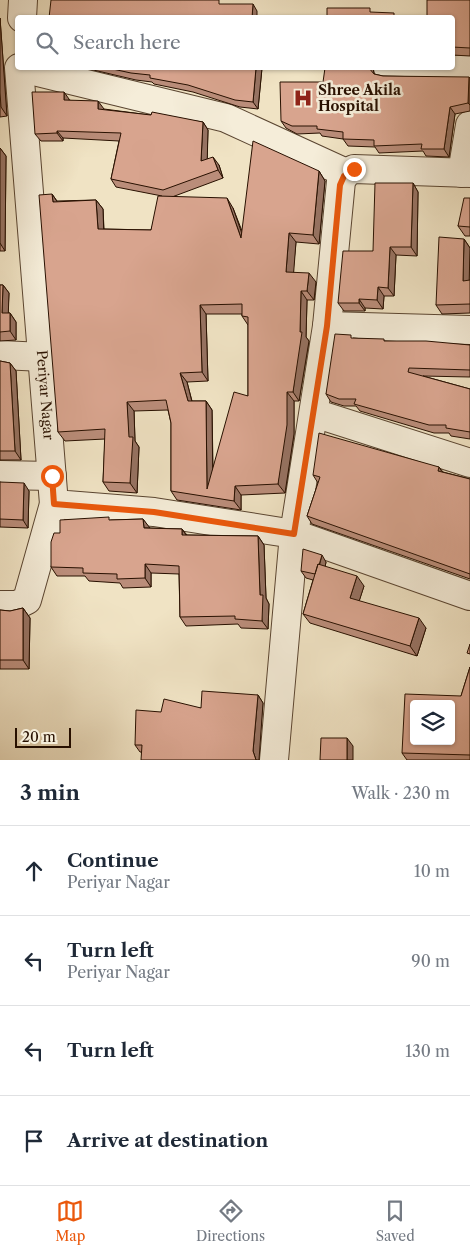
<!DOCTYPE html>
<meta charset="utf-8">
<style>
body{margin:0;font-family:"Libre Caslon Text",serif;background:#f6f6f7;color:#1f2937}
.controls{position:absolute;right:15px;bottom:15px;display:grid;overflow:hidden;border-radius:5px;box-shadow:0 1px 4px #0004}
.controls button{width:45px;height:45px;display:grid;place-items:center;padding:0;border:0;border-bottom:1px solid #e0e1e3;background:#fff;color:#1f2937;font:25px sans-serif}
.scale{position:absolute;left:15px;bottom:12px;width:56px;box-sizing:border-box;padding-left:5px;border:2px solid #281000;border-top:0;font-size:14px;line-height:18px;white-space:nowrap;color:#281000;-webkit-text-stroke:4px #f5edd9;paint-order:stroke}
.stop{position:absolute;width:15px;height:15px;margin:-11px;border:4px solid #ea580c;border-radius:50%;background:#fff}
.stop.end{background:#ea580c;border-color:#fff;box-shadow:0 1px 5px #0008}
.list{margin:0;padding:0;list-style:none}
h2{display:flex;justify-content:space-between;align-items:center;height:65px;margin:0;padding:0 20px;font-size:21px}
h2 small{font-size:16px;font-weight:400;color:#747a83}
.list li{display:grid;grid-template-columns:32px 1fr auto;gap:15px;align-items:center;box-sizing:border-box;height:90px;padding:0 20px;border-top:1px solid #e0e1e3}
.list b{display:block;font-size:19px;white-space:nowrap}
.list p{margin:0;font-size:16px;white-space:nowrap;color:#747a83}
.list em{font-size:16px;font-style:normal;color:#747a83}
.icon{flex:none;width:28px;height:28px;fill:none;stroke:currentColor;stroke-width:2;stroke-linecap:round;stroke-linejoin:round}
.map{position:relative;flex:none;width:470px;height:760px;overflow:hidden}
.search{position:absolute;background:#fff;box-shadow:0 1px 4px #0004;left:15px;right:15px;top:15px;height:55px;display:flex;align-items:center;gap:12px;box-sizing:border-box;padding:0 18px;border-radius:5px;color:#747a83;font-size:19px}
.sheet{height:425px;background:#fff}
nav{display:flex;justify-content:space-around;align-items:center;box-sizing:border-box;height:70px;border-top:1px solid #e0e1e3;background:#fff;font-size:14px;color:#747a83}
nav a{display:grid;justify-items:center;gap:2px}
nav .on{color:#ea580c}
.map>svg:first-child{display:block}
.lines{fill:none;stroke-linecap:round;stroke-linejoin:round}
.minor-casing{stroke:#5a4531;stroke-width:30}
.minor{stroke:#f5edd9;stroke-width:28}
.wall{fill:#ba8d7a;stroke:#281000;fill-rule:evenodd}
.shaded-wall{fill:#977363;stroke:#281000}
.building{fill:#d8a48e;stroke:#281000;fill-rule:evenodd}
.route{stroke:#ea580c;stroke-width:6}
.labels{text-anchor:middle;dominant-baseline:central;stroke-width:5;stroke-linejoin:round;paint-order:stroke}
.poi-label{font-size:14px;font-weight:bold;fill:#281000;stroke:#f5edd9;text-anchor:start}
.street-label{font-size:14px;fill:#281000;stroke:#f5edd9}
</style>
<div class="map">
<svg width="470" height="760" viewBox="0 0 470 760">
<rect width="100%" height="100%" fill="#f0e3c4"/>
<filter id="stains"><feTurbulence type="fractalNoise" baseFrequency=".004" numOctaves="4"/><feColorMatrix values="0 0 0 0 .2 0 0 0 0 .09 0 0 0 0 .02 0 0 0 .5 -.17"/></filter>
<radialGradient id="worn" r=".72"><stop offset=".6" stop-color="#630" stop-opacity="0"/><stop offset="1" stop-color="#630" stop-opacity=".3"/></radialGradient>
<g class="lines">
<g class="minor-casing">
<g id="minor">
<path d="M22,18L23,0"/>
<path id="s1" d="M19,68L54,504L154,512L294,534L470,596"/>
<path d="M21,68L226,118L346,173"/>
<path d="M388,68L470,70"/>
<path d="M462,173L470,125"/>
<path d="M327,326L470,330"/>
<path d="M0,355L44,357"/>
<path d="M314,413L470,463"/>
<path d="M0,475L52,476"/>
<path d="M0,605H17L27,600L54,504"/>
<path d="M274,760L294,534L327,326L341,181L346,173L354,169L470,173"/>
</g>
</g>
<use href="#minor" class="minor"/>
</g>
<path class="wall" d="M470,0V56L452,55V18Z
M0,18L7,116L0,117Z
M85,68H262L258,109L240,107L193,92L154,84L152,82L136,80Z
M373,68L374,74L383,76L470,78V111L455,114L449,157L426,156L423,151L379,153L375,147L348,146L343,139L322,136L320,133L297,134L286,128L281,121L323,82Z
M69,99V100L104,109L203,122L208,130L207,159L219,165L223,178L172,197L233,208L242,231L319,171L325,181L319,244L296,242L293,272L316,282L314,300H307L306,337L309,341L299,401H294V434L285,493L241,495V510L177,500L171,491V423L168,410L134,411L135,441L139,447L137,493L109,491L103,482L105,439L65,441L58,432L52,194L57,201L96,200L103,209L104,229L151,230L162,196L116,187L111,179L119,141L63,138V141H41L35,134ZM206,314H242V316L248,325V396L213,467L212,410L206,401H192L187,382L208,381Z
M0,148L6,156L5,251H0Z
M413,183L418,192L417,256L396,255L394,296H384L383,309L365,308V311H344L338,303L373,251Z
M470,198V236H465L458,226Z
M464,239L470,248L469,280H470V313L442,314L436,305Z
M0,285H3L9,293L8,313H10L16,322V340L0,341Z
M353,338L386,341L470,345V377L423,376L470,389V439L451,436L449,433H434L360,411L356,406H344L331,402L326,394Z
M0,361L10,363L16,371L21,460H0Z
M439,467L443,472L470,479V579L312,524L307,516L318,483L313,475Z
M0,482L29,491L28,528L0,527Z
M143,519L149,528L182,529L187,535L258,536L264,545L266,598L269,604L268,629L241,628L238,624L186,626L180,617L179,574L151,573V587L123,588L120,583L89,581L85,576H57L51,567L60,533L111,520Z
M326,562L325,567L364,586L359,601L426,628L417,656L310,623L303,614L313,580L306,578L301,571Z
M23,608L30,618L29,669H0V610L10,611Z
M470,667V760H407L402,753L461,696Z
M258,695L263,703L258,759L140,752L135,745L161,712L201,708Z"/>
<path class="shaded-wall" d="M253,4L257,11V18H252Z
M0,18L7,116L1,107L0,93Z
M256,68H262L258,109L253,102Z
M469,77L470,78V105L468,103Z
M64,92L69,99V107L64,100Z
M98,101L104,109L103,116L98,109Z
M450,107L455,114L449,157L444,149Z
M203,122L208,130L207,169L201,161Z
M57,131L63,138V141L57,133Z
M0,148L6,156L5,251L0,243Z
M213,157L219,165L223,178L218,170Z
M319,171L325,181L319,244L313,235Z
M413,183L418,192L417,256L411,247Z
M52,194L58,203L53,202Z
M227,198L233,208L247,248L241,238Z
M96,200L103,209L104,239L98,229Z
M289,233L296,242L293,281L286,272Z
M464,239L470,248L469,289L463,281Z
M390,247L396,255L394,296L388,288Z
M309,273L316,282L314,300L307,291Z
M3,285L9,293L8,322L2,313Z
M378,287L384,296L383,309L377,300Z
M301,291L307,300L306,337L309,341L299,401L293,392L300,332Z
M359,299L365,308V311L359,303Z
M200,305L206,314L208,381L202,372Z
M10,313L16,322V340L10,331Z
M10,363L16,371L21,460L15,451Z
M180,373L187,382L194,410L188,401Z
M287,392L294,401V434L285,493L278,484Z
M206,401L212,410L213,497L207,489Z
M127,402L134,411L135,441L139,447L137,493L130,483Z
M439,467L444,475L438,471Z
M24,483L29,491L28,528L23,520Z
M235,486L241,495V510L234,501Z
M143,519L150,528H144Z
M182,529L188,538L182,535Z
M258,536L264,545L266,598L269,604L268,629L262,621L260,595Z
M322,555L326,562L322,582L317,575Z
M145,564L151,573V587L145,578Z
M357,576L364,586L357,608L350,598Z
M23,608L30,618L29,669L23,660Z
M419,618L426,628L417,656L410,646Z
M258,695L263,703L259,760H256L253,751Z
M347,738L353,746V760H347Z"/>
<path class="building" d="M51,0H219V4H253L252,18H49Z
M427,0H470V48L452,47V18H427Z
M327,8H370V12L394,13V18H327Z
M108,68H256L253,102L235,100L188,85L150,78V75L131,73Z
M325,68H369L374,74L383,76L469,77L468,103L450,107L444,149H421L422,144L374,146V140L343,139V132L317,129V126H292L281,121L280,82H323Z
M32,92H64V100L98,101V109L151,115L152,112L203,122L201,161L213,157L218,170L163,190L111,179L121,133L57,131V133L35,134Z
M253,141L319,171L313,235L289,233L286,272L309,273L307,291H301L300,332H302L293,392H287V425L278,484L235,486L234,501L171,491V423L166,400L127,402L129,437H133L130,483L103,482L105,429L58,432L39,195L52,194L53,202L96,200L98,229L151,230L158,196L227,198L241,238ZM242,304V316L248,317V396L234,392L207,489L206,401H188L180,373L202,372L200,305Z
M375,183H413L411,247H390L388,288L378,287L377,300L359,299V303H338L343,251H373Z
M464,198H470V227L458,226Z
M439,237L464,239L463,281L470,280V304L436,305Z
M0,285H3L2,313H10V331L0,332Z
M335,334L351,335V338L384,339V341H426L470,345V370L409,368L408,372L470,389V432L446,428V425H429L354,404L356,399H339L326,394Z
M0,361L10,363L15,451H0Z
M319,433L439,467L438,471L470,479V574L307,516L320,477L313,475Z
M0,482L24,483L23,520L0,519Z
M109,517V520L143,519L144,528L182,529V535L258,536L260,595H263L262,621L235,619V616L180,617L179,566L145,564V578L117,579V574L83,573V568L51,567V542L54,533H60V520Z
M303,549L322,555L319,565L318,564L315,574L301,571Z
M318,564L357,576L350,598L419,618L410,646L303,614Z
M23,608V660H0V610L10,611Z
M470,644V654L467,653Z
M470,667V755L402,753L405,694L461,696ZM414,704H451V741H414Z
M202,691L258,695L253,751L256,760H141L142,745H135L136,710L161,712L164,699L201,708Z
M321,738H347V760H320Z"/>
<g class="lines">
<path class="route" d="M52,476L54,504L154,512L294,534L327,326L340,185L344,176L354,169"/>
</g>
<defs>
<g id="hospital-bare" transform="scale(1.5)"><path d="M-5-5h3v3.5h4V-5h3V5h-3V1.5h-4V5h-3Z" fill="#8f2418" stroke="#f5edd9" stroke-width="2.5" paint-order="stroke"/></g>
</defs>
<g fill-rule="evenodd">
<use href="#hospital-bare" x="303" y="98"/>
</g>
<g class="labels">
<g class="poi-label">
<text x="318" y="90">Shree Akila<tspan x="318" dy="16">Hospital</tspan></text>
</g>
<g class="street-label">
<text stroke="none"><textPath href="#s1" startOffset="328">Periyar Nagar</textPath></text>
</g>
</g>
<rect width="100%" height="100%" filter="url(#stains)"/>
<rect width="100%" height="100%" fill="url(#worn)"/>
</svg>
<div class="controls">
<button><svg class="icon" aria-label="layers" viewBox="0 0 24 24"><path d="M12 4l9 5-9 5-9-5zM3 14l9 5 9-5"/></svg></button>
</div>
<div class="scale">20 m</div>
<div class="stop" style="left:52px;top:476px"></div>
<div class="stop end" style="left:354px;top:169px"></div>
<div class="search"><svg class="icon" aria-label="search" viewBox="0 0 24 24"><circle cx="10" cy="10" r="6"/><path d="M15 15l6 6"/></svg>Search here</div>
</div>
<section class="sheet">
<h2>3 min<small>Walk · 230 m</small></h2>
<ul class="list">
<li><svg class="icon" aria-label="ahead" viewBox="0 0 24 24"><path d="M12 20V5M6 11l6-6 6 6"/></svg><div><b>Continue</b><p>Periyar Nagar</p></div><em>10 m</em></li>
<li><svg class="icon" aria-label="left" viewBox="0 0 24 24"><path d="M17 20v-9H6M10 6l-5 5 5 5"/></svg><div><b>Turn left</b><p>Periyar Nagar</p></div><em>90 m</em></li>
<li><svg class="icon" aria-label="left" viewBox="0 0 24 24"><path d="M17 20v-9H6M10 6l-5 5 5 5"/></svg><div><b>Turn left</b></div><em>130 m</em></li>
<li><svg class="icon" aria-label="arrive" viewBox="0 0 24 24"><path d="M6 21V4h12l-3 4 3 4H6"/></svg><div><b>Arrive at destination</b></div></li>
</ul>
</section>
<nav>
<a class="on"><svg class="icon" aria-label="map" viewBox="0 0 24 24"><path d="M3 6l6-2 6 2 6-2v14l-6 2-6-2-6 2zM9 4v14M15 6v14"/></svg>Map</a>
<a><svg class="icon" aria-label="directions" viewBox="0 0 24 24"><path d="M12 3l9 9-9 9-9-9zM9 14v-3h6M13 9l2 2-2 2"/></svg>Directions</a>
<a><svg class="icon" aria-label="saved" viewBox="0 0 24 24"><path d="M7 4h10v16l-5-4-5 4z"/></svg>Saved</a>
</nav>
